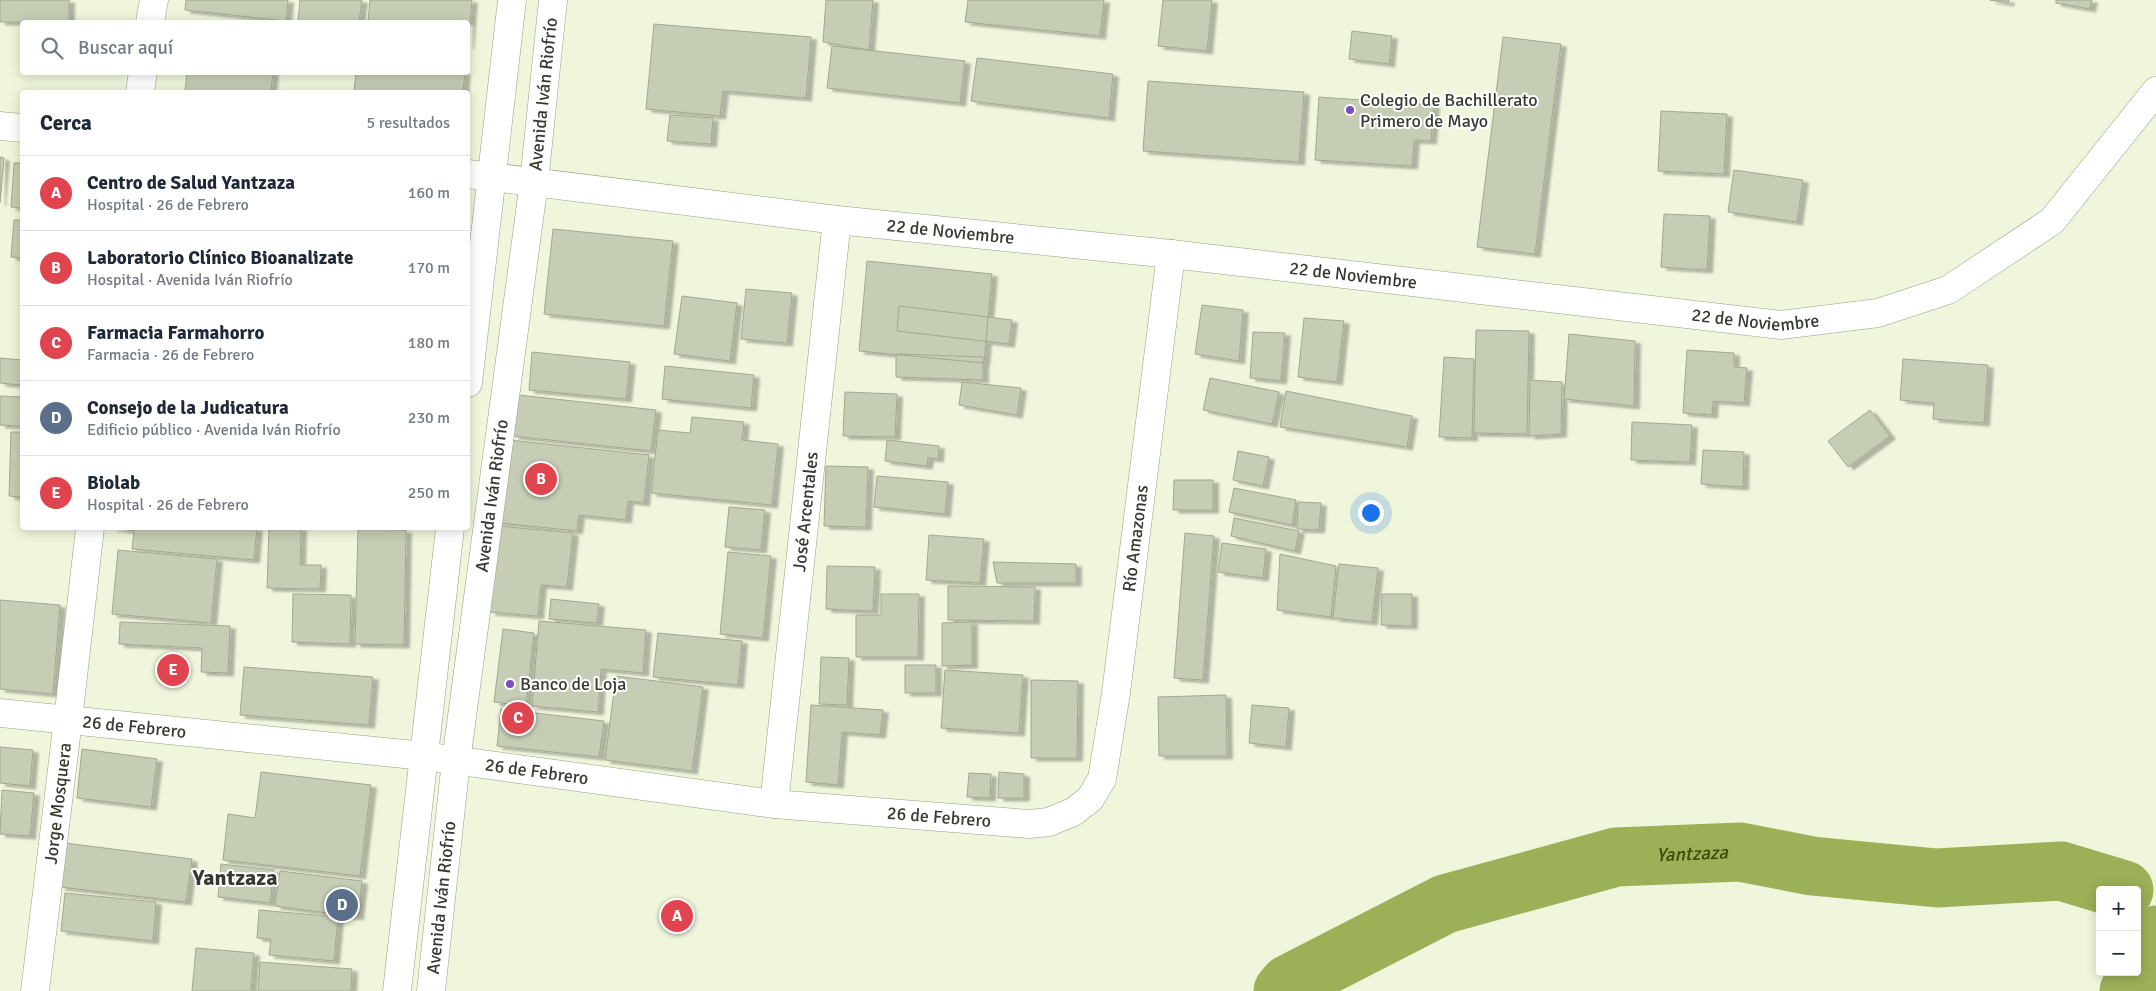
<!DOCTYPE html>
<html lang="es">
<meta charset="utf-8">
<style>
body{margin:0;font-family:Signika,sans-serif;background:#f2f2f3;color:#1f2937}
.controls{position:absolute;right:15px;bottom:15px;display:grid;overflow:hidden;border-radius:5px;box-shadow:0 2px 12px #0003}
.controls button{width:45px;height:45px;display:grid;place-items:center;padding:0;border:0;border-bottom:1px solid #e0e1e3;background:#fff;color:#1f2937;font:25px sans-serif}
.you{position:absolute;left:1370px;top:512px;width:18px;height:18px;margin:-12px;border:4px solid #fff;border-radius:50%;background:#1a73e8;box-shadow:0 0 0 8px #1a73e833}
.badge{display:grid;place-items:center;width:32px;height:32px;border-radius:50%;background:#7e4bc3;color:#fff;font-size:16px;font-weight:700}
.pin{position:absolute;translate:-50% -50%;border:2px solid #fff;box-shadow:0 1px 5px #0006}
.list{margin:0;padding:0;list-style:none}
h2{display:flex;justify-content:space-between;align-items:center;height:65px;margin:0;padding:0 20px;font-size:21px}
h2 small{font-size:16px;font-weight:400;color:#747a83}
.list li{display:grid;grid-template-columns:32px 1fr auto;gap:15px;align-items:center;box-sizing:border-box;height:75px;padding:0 20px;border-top:1px solid #e0e1e3}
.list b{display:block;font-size:19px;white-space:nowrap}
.list p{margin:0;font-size:16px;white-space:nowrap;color:#747a83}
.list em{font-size:16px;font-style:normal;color:#747a83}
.icon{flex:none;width:28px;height:28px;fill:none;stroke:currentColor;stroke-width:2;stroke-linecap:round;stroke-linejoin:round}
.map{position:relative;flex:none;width:2156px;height:991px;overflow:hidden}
.search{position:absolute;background:#fff;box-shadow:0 2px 12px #0003;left:20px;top:20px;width:450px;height:55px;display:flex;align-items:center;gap:12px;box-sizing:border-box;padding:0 18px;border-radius:5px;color:#747a83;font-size:19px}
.panel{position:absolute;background:#fff;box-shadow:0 2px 12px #0003;left:20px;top:90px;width:450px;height:440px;border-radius:5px}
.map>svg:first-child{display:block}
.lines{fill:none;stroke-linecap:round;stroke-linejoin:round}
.river{stroke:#9cb058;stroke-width:59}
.building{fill:#c6cdb5;stroke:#a2a890;filter:url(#shadow)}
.minor-casing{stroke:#989e87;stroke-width:29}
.secondary-casing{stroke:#989e87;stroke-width:29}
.minor{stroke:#fff;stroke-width:28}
.secondary{stroke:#fff;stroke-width:28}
.poi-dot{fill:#7e4bc3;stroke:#fff;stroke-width:2}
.labels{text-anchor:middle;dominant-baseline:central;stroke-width:4;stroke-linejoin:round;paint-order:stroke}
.street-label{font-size:18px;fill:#373a30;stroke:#fff}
.poi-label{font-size:18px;fill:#373a30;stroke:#fff;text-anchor:start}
.water-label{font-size:19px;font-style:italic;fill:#3e4a06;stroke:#fff}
.district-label{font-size:22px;font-weight:bold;fill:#373a30;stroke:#fff}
</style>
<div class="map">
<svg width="2156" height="991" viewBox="0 0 2156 991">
<defs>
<filter id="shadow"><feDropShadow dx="5.5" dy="3" stdDeviation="1" flood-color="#0004"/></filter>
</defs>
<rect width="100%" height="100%" fill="#eff6dc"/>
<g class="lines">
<g class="river">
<path id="s1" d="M1283,991L1289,984L1445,904L1616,857L1740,852L1812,866L1937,878L2061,871L2124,890"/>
<path d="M2129,991L2156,935"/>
</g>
</g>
<path class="building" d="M0,0H69V22H0Z
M186,0H288L286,21L185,10Z
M300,0H362L359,22H298Z
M370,0H472L468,46V22H368Z
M826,0H873L869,50L823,42Z
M968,0H1104L1100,36L965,22Z
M1163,0H1212L1207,51L1158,46Z
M1990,0H2009L2008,3Z
M2056,0H2092L2090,9L2056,3Z
M654,24L811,37L806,98L723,91L720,116L646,109Z
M1352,31L1392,36L1389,64L1349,59Z
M1503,37L1561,44L1535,254L1477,247Z
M832,46L965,61L960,103L827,88Z
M977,58L1113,74L1109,118L971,101Z
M187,72H273L271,92H185Z
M356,72H465L463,92H354Z
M1148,81L1304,92L1299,162L1143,151Z
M1319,97L1434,105L1431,141L1414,140L1412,166L1315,160Z
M1661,111L1727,114L1724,174L1658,171Z
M670,115L713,118L711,144L667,141Z
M0,157L4,158L0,203Z
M14,163H22V208L11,207Z
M1734,170L1803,180L1797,222L1728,212Z
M1664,214L1710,216L1707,270L1661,267Z
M14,220H22V258L11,257Z
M553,229L673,241L664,326L544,314Z
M867,261L992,274L984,363L859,351Z
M746,289L792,293L787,343L741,339Z
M682,296L737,303L730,361L674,354Z
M1202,305L1243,310L1239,361L1195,354Z
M899,306L1012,320L1009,344L897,331Z
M1304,318L1344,321L1337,382L1298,377Z
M1476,330L1529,331L1527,434L1474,433Z
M1253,332L1285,333L1281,381L1250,378Z
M1569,334L1635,341L1634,406L1564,399Z
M1687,350L1734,353V367L1747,368L1744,403L1713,401L1712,415L1683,413Z
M532,352L630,362L626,399L529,390Z
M896,354L983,357V380L896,377Z
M1444,357L1474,359L1472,438L1439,437Z
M0,358L22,360V385L0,383Z
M1903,359L1988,365L1984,423L1933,419L1934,403L1900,400Z
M665,366L754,375L751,408L662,399Z
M1210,378L1279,392L1272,424L1203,410Z
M1530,380L1562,382L1561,434L1529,436Z
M962,382L1021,388L1017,415L959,405Z
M1286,391L1412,416L1407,447L1280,427Z
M845,392L897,394L895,437L843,436Z
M518,395L656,410L651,451L513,436Z
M0,396L22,397V426L0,425Z
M1870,410L1890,436L1848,467L1828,441Z
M692,417L744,422L742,440L778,444L772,505L651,493L658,430L690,433Z
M1632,422L1692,425L1690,462L1631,460Z
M11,432H22V497L9,496Z
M500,439L649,455L644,503L628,501L626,520L579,515L577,531L491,522Z
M887,440L939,446L938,459L928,458L927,466L885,461Z
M1703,450L1744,452L1743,487L1701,484Z
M1238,451L1269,457L1263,486L1233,480Z
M826,466L868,467L866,527L824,526Z
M877,476L948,482L945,514L874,507Z
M1174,480H1213V510H1173Z
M1234,488L1296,500L1292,525L1229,512Z
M1298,502L1321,503L1319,530L1297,529Z
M729,507L765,510L761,550L725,547Z
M1234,518L1299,531L1295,551L1231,536Z
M498,526L573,533L567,587L541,585L538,616L490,612Z
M112,528H257L254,560L132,549L134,531Z
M269,528H301L300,565H321L320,589L267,588Z
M358,529L406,530L404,645L355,644Z
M1185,533L1214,536L1203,680L1174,678Z
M929,535L984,539L980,583L926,580Z
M1222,543L1266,549L1263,578L1218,572Z
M118,550L217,559L211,623L112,614Z
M728,552L771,556L763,638L720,634Z
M1280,554L1336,566L1331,617L1277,610Z
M993,562L1076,564V583H997Z
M1339,564L1378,568L1372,622L1333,618Z
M827,566L875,567L873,611L826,609Z
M948,586L1035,587L1034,621L948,620Z
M293,594L351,595L350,644L292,642Z
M881,594H919L918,657H856V615H881Z
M1382,594H1412V626L1381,625Z
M551,599L599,604L597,623L549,619Z
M0,600L60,605L53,694L0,689Z
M539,621L646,630L643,673L601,669L598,712L532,706Z
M120,622L230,626L228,673L201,672L202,648L119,644Z
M972,622V665L942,666V623Z
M503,629L534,633L526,706L494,702Z
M658,633L742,641L738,685L653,677Z
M821,657L849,658L847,705L819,704Z
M905,665H936V693H905Z
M244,667L373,677L369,725L240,715Z
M945,670L1023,675L1019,733L941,728Z
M616,676L703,687L692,771L605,760Z
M1031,680L1078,681L1077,758H1031Z
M1226,695L1227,756H1159L1158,697Z
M811,705L883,710L880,735L842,732L838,785L806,782Z
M1252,705L1289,708L1286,747L1249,743Z
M501,709L604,721L599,757L497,746Z
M0,747L33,750L30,786L0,783Z
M82,749L157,759L151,807L77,798Z
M261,772L371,785L360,876L223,860L228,814L255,818Z
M999,772L1024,774V798H998Z
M969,773L991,774L990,798L967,797Z
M2,790L34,793L30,836L0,834Z
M65,843L192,859L186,902L60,887Z
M221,864L274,870L270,903L218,897Z
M280,871L362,881L358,917L275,906Z
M65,893L156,902L153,941L61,931Z
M259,910L338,917L334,961L269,955L271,939L257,938Z
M196,948L254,953L251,991H192Z
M260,962L352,969L351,991H258Z"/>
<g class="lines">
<g class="minor-casing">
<g id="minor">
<path d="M150,22L154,0"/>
<path d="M140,92L143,72"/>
<path d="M0,126L22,128"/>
<path id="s2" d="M468,174L837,220L1171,254L1781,325L1878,313L1948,290L2052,221L2156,91"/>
<path id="s3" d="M0,713L424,756L774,804L1029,824L1049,822L1073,812L1090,799L1102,779L1116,693L1171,254"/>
<path id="s4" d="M774,804L837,220"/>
<path id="s5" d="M35,991L68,720L90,528"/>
</g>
</g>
<g class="secondary-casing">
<g id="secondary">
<path d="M468,383L512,0"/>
<path d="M397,991L450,528"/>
<path id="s6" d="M431,991L456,761L534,182L553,0"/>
</g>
</g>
<use href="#minor" class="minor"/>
<use href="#secondary" class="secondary"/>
</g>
<g class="poi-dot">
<circle cx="1350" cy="110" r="5"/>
<circle cx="510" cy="684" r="5"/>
</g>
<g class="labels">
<g class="street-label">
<text stroke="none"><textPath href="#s6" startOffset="904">Avenida Iván Riofrío</textPath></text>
<text stroke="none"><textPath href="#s2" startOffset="486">22 de Noviembre</textPath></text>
<text stroke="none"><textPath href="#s2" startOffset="891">22 de Noviembre</textPath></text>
<text stroke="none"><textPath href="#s2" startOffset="1296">22 de Noviembre</textPath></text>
<text stroke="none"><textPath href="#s6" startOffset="499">Avenida Iván Riofrío</textPath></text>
<text stroke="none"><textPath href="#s4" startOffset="294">José Arcentales</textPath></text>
<text stroke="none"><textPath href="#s3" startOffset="1369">Río Amazonas</textPath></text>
<text stroke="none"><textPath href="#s3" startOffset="135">26 de Febrero</textPath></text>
<text stroke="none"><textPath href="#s3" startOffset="540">26 de Febrero</textPath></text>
<text stroke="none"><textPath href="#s5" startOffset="189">Jorge Mosquera</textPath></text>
<text stroke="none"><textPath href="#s3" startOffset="945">26 de Febrero</textPath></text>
<text stroke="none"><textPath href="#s6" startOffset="94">Avenida Iván Riofrío</textPath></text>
</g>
<g class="poi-label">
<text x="1360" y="100">Colegio de Bachillerato<tspan x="1360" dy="21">Primero de Mayo</tspan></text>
<text x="520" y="684">Banco de Loja</text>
</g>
<g class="water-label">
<text stroke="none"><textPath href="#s1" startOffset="438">Yantzaza</textPath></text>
</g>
<g class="district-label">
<text x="235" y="877">Yantzaza</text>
</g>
</g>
</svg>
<div class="controls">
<button>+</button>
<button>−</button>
</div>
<div class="you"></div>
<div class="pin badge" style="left:677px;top:916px;background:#e0444e">A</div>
<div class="pin badge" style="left:541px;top:479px;background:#e0444e">B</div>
<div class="pin badge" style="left:518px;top:718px;background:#e0444e">C</div>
<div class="pin badge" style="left:342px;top:905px;background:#5c6f8a">D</div>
<div class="pin badge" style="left:173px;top:670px;background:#e0444e">E</div>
<div class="search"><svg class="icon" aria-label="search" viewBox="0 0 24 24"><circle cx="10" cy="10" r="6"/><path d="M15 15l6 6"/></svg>Buscar aquí</div>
<section class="panel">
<h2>Cerca<small>5 resultados</small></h2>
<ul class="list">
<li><span class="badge" style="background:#e0444e">A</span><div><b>Centro de Salud Yantzaza</b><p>Hospital · 26 de Febrero</p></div><em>160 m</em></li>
<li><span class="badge" style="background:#e0444e">B</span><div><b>Laboratorio Clínico Bioanalizate</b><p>Hospital · Avenida Iván Riofrío</p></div><em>170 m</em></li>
<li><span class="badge" style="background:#e0444e">C</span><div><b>Farmacia Farmahorro</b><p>Farmacia · 26 de Febrero</p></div><em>180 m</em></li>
<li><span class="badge" style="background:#5c6f8a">D</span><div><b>Consejo de la Judicatura</b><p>Edificio público · Avenida Iván Riofrío</p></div><em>230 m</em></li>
<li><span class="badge" style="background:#e0444e">E</span><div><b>Biolab</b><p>Hospital · 26 de Febrero</p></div><em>250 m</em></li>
</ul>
</section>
</div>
